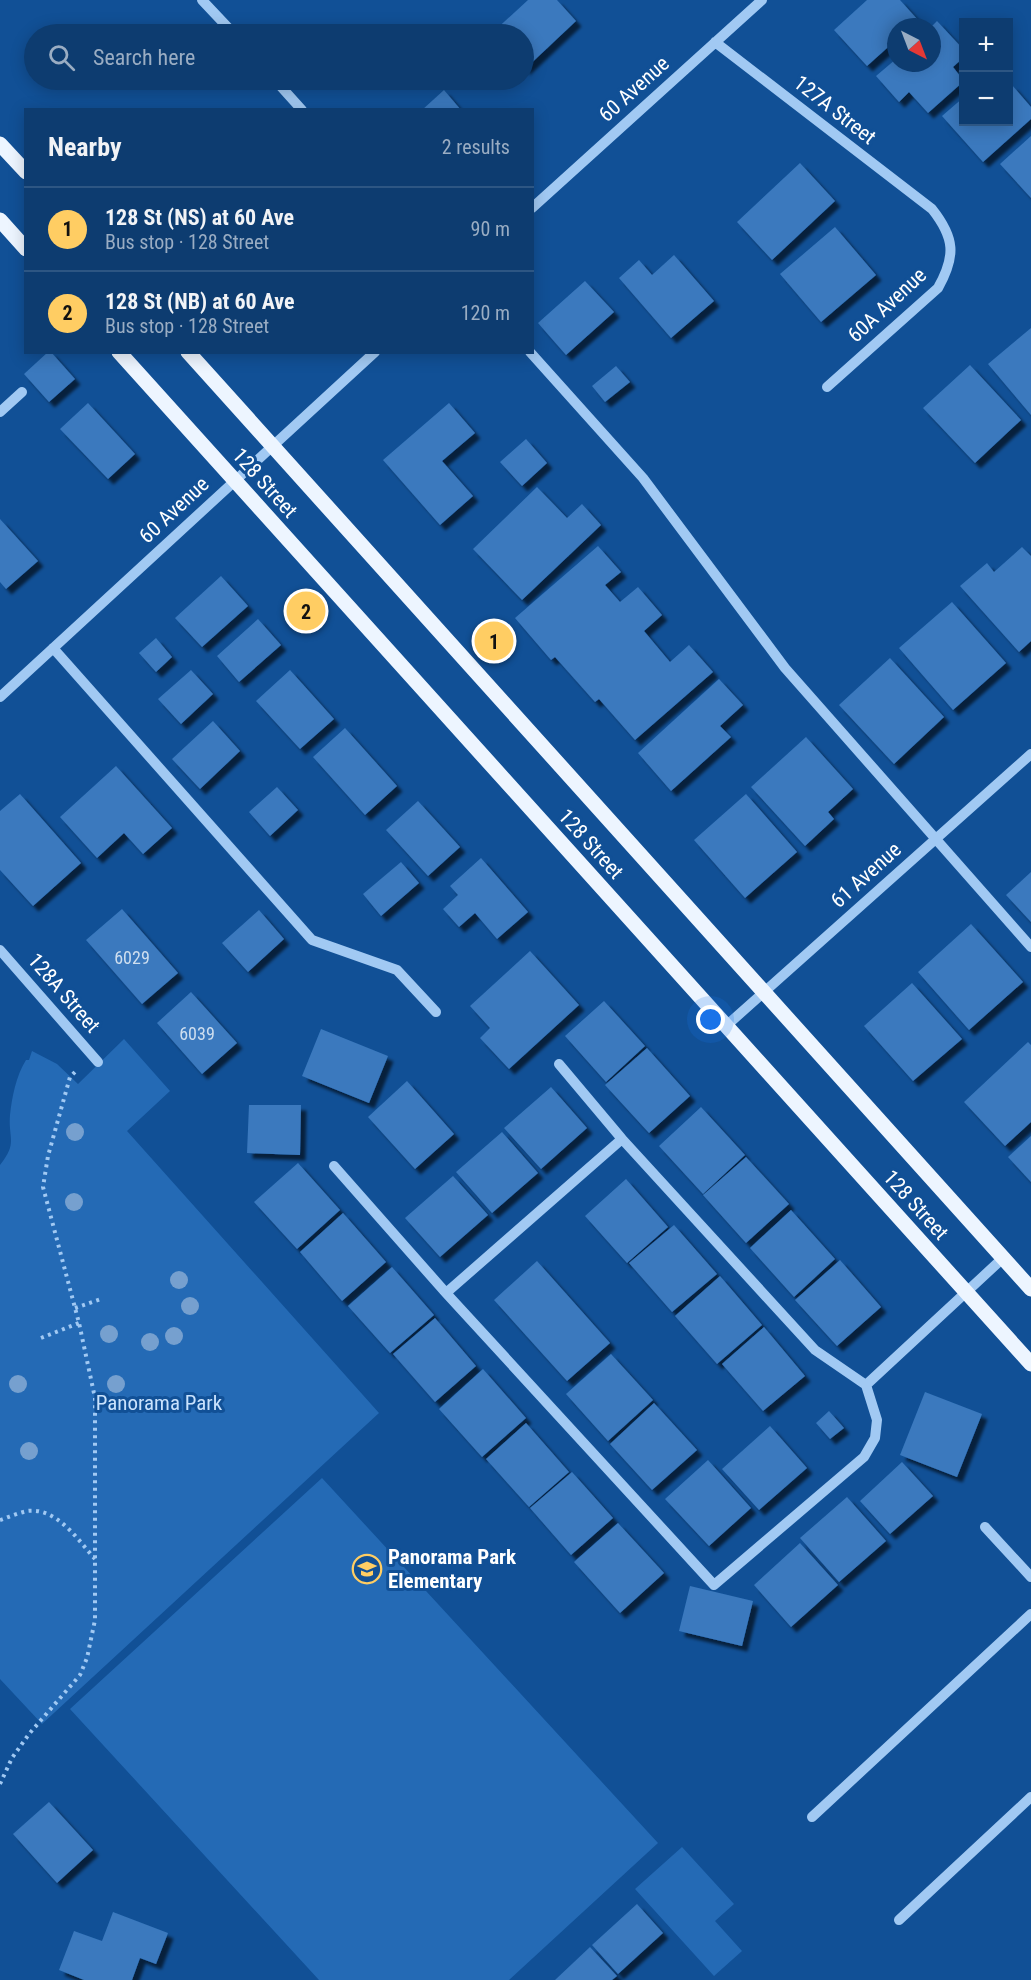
<!DOCTYPE html>
<meta charset="utf-8">
<style>
body{margin:0;font-family:"Roboto Condensed",sans-serif;background:#164375;color:#f1f3f6}
.controls{position:absolute;right:18px;top:18px;display:grid;overflow:hidden;border-radius:0px;box-shadow:0 3px 15px #0003}
.controls button{width:54px;height:54px;display:grid;place-items:center;padding:0;border:0;border-bottom:2px solid #2d5683;background:#0d3c70;color:#f1f3f6;font:30px sans-serif}
.compass{position:absolute;left:887px;top:18px;width:54px;height:54px;border-radius:50%;background:#0d3c70;box-shadow:0 3px 15px #0003;rotate:138deg}
.you{position:absolute;left:711px;top:1020px;width:21px;height:21px;margin:-15px;border:4px solid #fff;border-radius:50%;background:#1a73e8;box-shadow:0 0 0 9px #1a73e833}
.badge{display:grid;place-items:center;width:39px;height:39px;border-radius:50%;background:#ffcd63;color:#111;font-size:20px;font-weight:700}
.pin{position:absolute;translate:-50% -50%;border:3px solid #fff;box-shadow:0 2px 6px #0006}
.list{margin:0;padding:0;list-style:none}
h2{display:flex;justify-content:space-between;align-items:center;height:78px;margin:0;padding:0 24px;font-size:26px}
h2 small{font-size:20px;font-weight:400;color:#9aadc3}
.list li{display:grid;grid-template-columns:39px 1fr auto;gap:18px;align-items:center;box-sizing:border-box;height:84px;padding:0 24px;border-top:2px solid #2d5683}
.list b{display:block;font-size:22px;white-space:nowrap}
.list p{margin:0;font-size:20px;white-space:nowrap;color:#9aadc3}
.list em{font-size:20px;font-style:normal;color:#9aadc3}
.icon{flex:none;width:33px;height:33px;fill:none;stroke:currentColor;stroke-width:2;stroke-linecap:round;stroke-linejoin:round}
.map{position:relative;flex:none;width:1031px;height:1980px;overflow:hidden}
.search{position:absolute;background:#0d3c70;box-shadow:0 3px 15px #0003;left:24px;top:24px;width:510px;height:66px;display:flex;align-items:center;gap:15px;box-sizing:border-box;padding:0 21px;border-radius:33px;color:#9aadc3;font-size:22px}
.panel{position:absolute;background:#0d3c70;box-shadow:0 3px 15px #0003;left:24px;top:108px;width:510px;height:246px;border-radius:0px}
.map>svg:first-child{display:block}
.green{fill:#246ab5}
.building{fill:#3a79be;filter:url(#shadow)}
.lines{fill:none;stroke-linecap:round;stroke-linejoin:round}
.path{stroke:#a1c9f3;stroke-width:4;stroke-dasharray:3 4.5;stroke-linecap:butt}
.minor{stroke:#a1c9f3;stroke-width:10}
.major{stroke:#edf5ff;stroke-width:15}
.tree{fill:#76a0cf}
.labels{text-anchor:middle;dominant-baseline:central;stroke-width:6;stroke-linejoin:round;paint-order:stroke}
.number-label{font-size:18px;fill:#cedeef}
.street-label{font-size:21px;fill:#fff;stroke:#115096}
.park-label{font-size:21px;fill:#c9e2fd;stroke:#115096}
.poi-label{font-size:21px;font-weight:bold;fill:#fff;stroke:#115096;text-anchor:start}
</style>
<div class="map">
<svg width="1031" height="1980" viewBox="0 0 1031 1980">
<defs>
<filter id="shadow"><feDropShadow dx="5.5" dy="5.5" stdDeviation="1.5" flood-color="#0009"/></filter>
</defs>
<rect width="100%" height="100%" fill="#115096"/>
<path class="green" d="M124,1039L170,1091L127,1131L379,1413L42,1724L0,1679V1165C18,1142 8,1139 10,1115C12,1097 16,1076 26,1060H29L32,1051L57,1064L78,1084Z
M322,1478L658,1843L509,1980H319L70,1709Z
M682,1847L734,1904L715,1921L742,1951L714,1976L635,1889Z"/>
<path class="building" d="M528,0H557L576,21L524,70V34H491Z
M867,0H900L918,20L910,27H896V40L867,66L834,30Z
M937,21L964,50V57L953,67L964,81L928,113L909,92L899,102L876,76L896,59V63H932V26Z
M1012,85L1031,107V119L983,162L942,116L964,97V122H1008V88Z
M444,90L461,110H422Z
M1031,136V198L1000,164Z
M800,163L835,201L772,260L737,222Z
M835,227L876,275L821,322L780,274Z
M674,255L714,301L671,338L619,278L639,260L652,275Z
M585,281L614,312L566,355L538,323Z
M1031,328V415L988,364Z
M48,352H51L75,379L49,402L24,374Z
M970,365L1021,420L975,463L923,408Z
M616,366L630,382L605,402L592,386Z
M88,403L135,454L108,479L60,429Z
M449,403L475,433L442,461L473,496L440,525L383,460Z
M526,439L547,463L522,486L500,462Z
M537,487L567,518L582,504L601,525L522,600L473,549Z
M0,519L38,561L6,589L0,582Z
M598,546L621,572L605,585L620,602L638,587L662,615L644,631L670,662L689,645L713,672L635,740L599,699L595,702L555,657L551,660L515,618Z
M1022,547L1031,556V641L1019,652L960,586L987,563L994,572Z
M221,576L248,606L202,647L175,618Z
M952,602L1006,663L953,710L899,648Z
M258,619L281,645L239,682L217,656Z
M156,638L172,657L156,672L139,653Z
M890,658L944,717L894,764L839,705Z
M191,670L213,694L181,724L158,699Z
M290,670L334,719L300,749L256,701Z
M719,679L743,705L720,726L731,737L671,791L638,753Z
M213,721L240,751L200,789L172,759Z
M345,728L397,786L365,815L313,757Z
M806,737L853,789L828,812L834,819L805,846L751,787Z
M116,766L172,828L143,854L124,833L97,858L60,817Z
M277,787L298,810L270,836L249,812Z
M20,794L81,863L33,906L0,870V811Z
M746,794L797,852L745,898L694,840Z
M418,801L460,847L428,876L386,830Z
M481,858L528,912L497,939L475,913L459,927L443,909L458,895L450,886Z
M401,862L419,883L381,916L363,894Z
M1031,872V922L1006,895Z
M122,909L178,973L142,1004L86,940Z
M259,910L284,939L248,972L222,943Z
M971,924L1023,982L969,1030L918,972Z
M530,951L579,1005L509,1069L480,1038L490,1028L470,1006Z
M912,983L962,1039L913,1081L864,1026Z
M191,992L237,1043L202,1074L157,1023Z
M604,1001L645,1046L606,1082L565,1036Z
M321,1029L388,1056L369,1103L302,1076Z
M1028,1042L1031,1045V1122L1005,1146L964,1102Z
M647,1048L690,1096L649,1133L605,1085Z
M407,1081L454,1134L415,1169L368,1117Z
M551,1087L587,1128L541,1169L504,1128Z
M249,1105H301L300,1155L247,1153Z
M701,1107L745,1155L703,1194L659,1146Z
M502,1132L538,1173L492,1213L456,1172Z
M1031,1136V1182L1008,1157Z
M746,1157L789,1204L746,1243L703,1195Z
M298,1163L340,1210L297,1249L254,1202Z
M453,1176L488,1215L440,1257L405,1218Z
M626,1179L668,1227L627,1263L585,1216Z
M791,1210L835,1259L794,1297L750,1248Z
M343,1213L386,1262L342,1301L300,1252Z
M674,1225L717,1274L672,1312L629,1263Z
M840,1260L881,1307L837,1346L795,1300Z
M537,1261L610,1343L567,1381L494,1300Z
M392,1267L434,1315L390,1353L348,1306Z
M720,1276L762,1325L717,1364L675,1316Z
M435,1318L476,1366L435,1402L393,1354Z
M764,1327L805,1376L763,1411L722,1364Z
M611,1354L653,1400L608,1441L566,1394Z
M483,1369L526,1418L482,1457L439,1409Z
M925,1392L982,1414L957,1477L900,1455Z
M654,1403L697,1450L652,1490L610,1444Z
M829,1411L844,1428L830,1439L816,1423Z
M526,1423L569,1472L529,1507L486,1459Z
M770,1426L807,1468L759,1510L722,1469Z
M708,1460L751,1508L709,1546L665,1499Z
M902,1462L933,1496L890,1534L860,1501Z
M572,1472L613,1518L571,1555L530,1508Z
M847,1497L886,1541L839,1582L800,1538Z
M618,1523L664,1573L620,1613L574,1562Z
M800,1543L838,1585L791,1627L754,1585Z
M690,1586L753,1601L742,1646L679,1631Z
M49,1802L93,1850L57,1883L13,1834Z
M637,1904L663,1933L618,1974L592,1945Z
M113,1912L168,1933L156,1964L140,1958L132,1980H84L59,1970L74,1931L102,1941Z
M590,1947L617,1976L612,1980H555Z"/>
<g class="lines">
<path class="path" d="M75,1308L101,1299
M41,1338L79,1323
M0,1520C9,1517 18,1513 27,1511C57,1507 78,1540 95,1559
M0,1784L12,1758L29,1734L80,1675L87,1658L95,1620V1398L79,1323L43,1187L48,1156L70,1077L77,1070"/>
<path class="minor" d="M202,0L234,34
M715,42L932,209C955,238 956,256 938,288L827,387
M275,80L302,110
M532,208L762,0
M530,352L643,478L785,668L1031,947
M0,412L22,392
M53,648L312,940L397,970L436,1012
M0,697L375,352
M0,950L98,1062
M726,1026L1031,754
M334,1166L446,1293L714,1585L864,1457L875,1438L877,1420L866,1385L815,1350L622,1139L559,1064
M446,1293L622,1139
M866,1385L1003,1258
M985,1527L1031,1577
M812,1817L1031,1614
M899,1920L1031,1797"/>
<path class="major" d="M0,144L26,172
M0,220L26,249
M119,352L1031,1364
M188,352L1031,1289"/>
</g>
<g class="tree">
<circle cx="75" cy="1132" r="9"/>
<circle cx="74" cy="1202" r="9"/>
<circle cx="179" cy="1280" r="9"/>
<circle cx="190" cy="1306" r="9"/>
<circle cx="109" cy="1334" r="9"/>
<circle cx="174" cy="1336" r="9"/>
<circle cx="150" cy="1342" r="9"/>
<circle cx="18" cy="1384" r="9"/>
<circle cx="116" cy="1384" r="9"/>
<circle cx="29" cy="1451" r="9"/>
</g>
<defs>
<g id="school-ring" transform="scale(1.5)"><circle r="9.5" fill="#115096" stroke="#ffcd63" stroke-width="1.5"/><path d="M0-5L7-2L0 1L-7-2ZM-4 1L0 2.5L4 1V4Q0 6-4 4Z" fill="#ffcd63"/></g>
</defs>
<g fill-rule="evenodd">
<use href="#school-ring" x="367" y="1569"/>
</g>
<g class="labels">
<g class="number-label">
<text x="132" y="957">6029</text>
<text x="197" y="1033">6039</text>
</g>
<g class="street-label">
<text transform="translate(634 89) rotate(-42)">60 Avenue</text>
<text transform="translate(835 110) rotate(38)">127A Street</text>
<text transform="translate(887 305) rotate(-43)">60A Avenue</text>
<text transform="translate(265 483) rotate(48)">128 Street</text>
<text transform="translate(174 510) rotate(-43)">60 Avenue</text>
<text transform="translate(591 844) rotate(48)">128 Street</text>
<text transform="translate(866 875) rotate(-42)">61 Avenue</text>
<text transform="translate(64 993) rotate(49)">128A Street</text>
<text transform="translate(916 1205) rotate(48)">128 Street</text>
</g>
<g class="park-label">
<text x="159" y="1403">Panorama Park</text>
</g>
<g class="poi-label">
<text x="388" y="1557">Panorama Park<tspan x="388" dy="24">Elementary</tspan></text>
</g>
</g>
</svg>
<div class="controls">
<button>+</button>
<button>−</button>
</div>
<svg class="compass" viewBox="-18 -18 36 36"><path d="M0-13l5 13h-10z" fill="#e53935"/><path d="M0 13l5-13h-10z" fill="#9aadc3"/></svg>
<div class="you"></div>
<div class="pin badge" style="left:494px;top:641px">1</div>
<div class="pin badge" style="left:306px;top:611px">2</div>
<div class="search"><svg class="icon" aria-label="search" viewBox="0 0 24 24"><circle cx="10" cy="10" r="6"/><path d="M15 15l6 6"/></svg>Search here</div>
<section class="panel">
<h2>Nearby<small>2 results</small></h2>
<ul class="list">
<li><span class="badge">1</span><div><b>128 St (NS) at 60 Ave</b><p>Bus stop · 128 Street</p></div><em>90 m</em></li>
<li><span class="badge">2</span><div><b>128 St (NB) at 60 Ave</b><p>Bus stop · 128 Street</p></div><em>120 m</em></li>
</ul>
</section>
</div>
